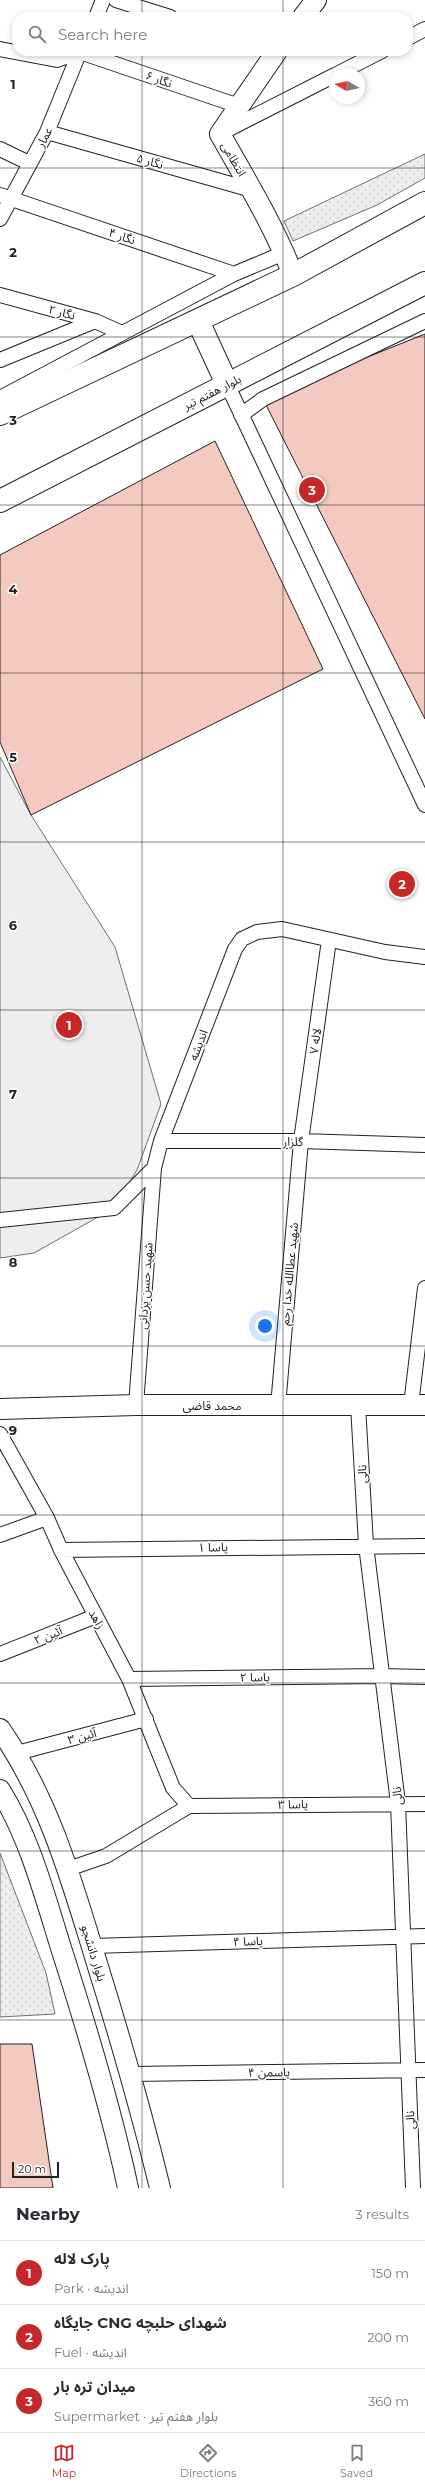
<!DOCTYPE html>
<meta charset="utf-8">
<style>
body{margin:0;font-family:Montserrat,"Noto Sans Arabic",sans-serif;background:#f7f7f7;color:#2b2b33}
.compass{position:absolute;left:329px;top:68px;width:36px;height:36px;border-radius:50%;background:#fff;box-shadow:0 2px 6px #0003;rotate:279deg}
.scale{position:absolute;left:12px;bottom:10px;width:47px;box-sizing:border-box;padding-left:4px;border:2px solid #222;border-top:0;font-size:11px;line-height:14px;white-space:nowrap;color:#222;-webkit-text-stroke:3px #fff;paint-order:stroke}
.you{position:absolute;left:265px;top:1326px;width:14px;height:14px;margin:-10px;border:3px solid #fff;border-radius:50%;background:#1a73e8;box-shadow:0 0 0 6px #1a73e833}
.badge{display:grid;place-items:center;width:26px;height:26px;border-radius:50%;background:#c62828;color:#fff;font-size:13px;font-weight:700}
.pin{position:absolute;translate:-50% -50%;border:2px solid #fff;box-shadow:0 1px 4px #0006}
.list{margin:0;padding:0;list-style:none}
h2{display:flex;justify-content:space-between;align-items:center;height:52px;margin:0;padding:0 16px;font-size:17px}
h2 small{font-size:13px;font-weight:400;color:#7c7c81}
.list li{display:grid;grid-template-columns:26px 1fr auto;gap:12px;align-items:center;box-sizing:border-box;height:64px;padding:0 16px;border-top:1px solid #e1e1e2}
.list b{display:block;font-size:15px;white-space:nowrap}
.list p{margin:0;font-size:13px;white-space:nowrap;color:#7c7c81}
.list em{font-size:13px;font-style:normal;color:#7c7c81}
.icon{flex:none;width:22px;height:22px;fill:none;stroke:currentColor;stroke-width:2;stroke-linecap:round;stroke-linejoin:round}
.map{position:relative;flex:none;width:425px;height:2188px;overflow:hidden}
.search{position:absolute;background:#fff;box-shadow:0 2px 6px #0003;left:12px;right:12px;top:12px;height:44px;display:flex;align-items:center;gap:10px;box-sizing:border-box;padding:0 14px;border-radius:16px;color:#7c7c81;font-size:15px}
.sheet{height:244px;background:#fff}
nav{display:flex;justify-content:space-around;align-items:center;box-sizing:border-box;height:56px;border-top:1px solid #e1e1e2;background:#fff;font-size:11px;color:#7c7c81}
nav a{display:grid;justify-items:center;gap:2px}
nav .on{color:#c62828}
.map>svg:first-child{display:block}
.grass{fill:url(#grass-dots);stroke:#6f6f6f}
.park{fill:#eee;stroke:#6f6f6f}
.building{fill:#f3c9c0;stroke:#222}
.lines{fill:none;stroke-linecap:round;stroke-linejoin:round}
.street-casing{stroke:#222;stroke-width:16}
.secondary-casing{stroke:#222;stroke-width:22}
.primary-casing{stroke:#222;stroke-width:24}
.street{stroke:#fff;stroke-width:14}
.secondary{stroke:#fff;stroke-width:20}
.primary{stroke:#fff;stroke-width:22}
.grid{fill:none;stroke:#222;stroke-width:1;stroke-opacity:0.55}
.labels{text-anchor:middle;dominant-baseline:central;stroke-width:3;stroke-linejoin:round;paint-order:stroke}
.street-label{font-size:12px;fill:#222;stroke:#fff}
.grid-label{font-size:13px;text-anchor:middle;font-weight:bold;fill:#222;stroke:#fff;stroke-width:3;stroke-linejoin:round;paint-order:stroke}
</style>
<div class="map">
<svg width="425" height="2188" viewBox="0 0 425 2188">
<defs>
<pattern id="grass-dots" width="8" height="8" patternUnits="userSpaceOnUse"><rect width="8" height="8" fill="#eee"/><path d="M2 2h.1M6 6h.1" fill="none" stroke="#ccc" stroke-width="1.8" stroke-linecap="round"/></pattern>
</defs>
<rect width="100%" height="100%" fill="#fff"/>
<path class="grass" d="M425,154V178L377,205L293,241L284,221Z
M0,1853L46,1973L55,2014L0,2017Z"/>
<path class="park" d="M0,757L31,815L115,947L161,1104L137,1170L114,1208L34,1253L0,1258Z"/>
<path class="building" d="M425,334V719L263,399Z
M215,441L323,669L31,815L0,742V555Z
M0,2044H32L53,2188H0Z"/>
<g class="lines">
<g class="street-casing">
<path id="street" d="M116,0L170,17
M96,17L103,0
M408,38L425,29
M0,49L57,60L80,52L239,106
M337,74L382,51
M47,132L252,190
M223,132L335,75
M0,149L29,163
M0,195L234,274
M0,219L47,132L80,51
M0,295L95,321L122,333
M0,360L95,321
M227,384L425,805
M0,398L234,274L284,253
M241,415L263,399L425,321
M161,1141H301L425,1145
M0,1220L114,1208L154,1168L161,1141L235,949L242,939L257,932L282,929L385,952L425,957
M136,1405L154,1168
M358,1405L366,1545L398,1803L413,2188
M411,1405L425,1288
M278,1406L301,1141L329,940
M0,1434L47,1518L61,1550L129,1679L173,1788L189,1806
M0,1535L47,1518
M61,1550L425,1546
M0,1654L96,1616
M129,1679L381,1676L425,1677
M17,1753L146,1719
M189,1806L425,1804
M68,1869L106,1856L189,1806
M92,1946L425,1936
M131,2074L425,2070"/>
</g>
<g class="secondary-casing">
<path id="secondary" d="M303,17L316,0
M277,51L220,134C246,180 274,226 293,275
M0,1409L136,1405H425
M0,1729C48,1798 71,1878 95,1957C119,2034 141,2110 160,2188
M0,1790C30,1838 45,1897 62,1951C87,2029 111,2108 128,2188"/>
</g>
<g class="primary-casing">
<path id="primary" d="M198,321L227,384
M0,414L293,275L425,203
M0,501L425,283"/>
</g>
<use href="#street" class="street"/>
<use href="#secondary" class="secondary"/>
<use href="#primary" class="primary"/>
</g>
<path class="grid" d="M142,0V17M283,0V17M142,51V2188M283,51V2188M0,168H425M0,337H425M0,505H425M0,673H425M0,842H425M0,1010H425M0,1178H425M0,1346H425M0,1515H425M0,1683H425M0,1851H425M0,2020H425"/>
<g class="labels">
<g class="street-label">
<text transform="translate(159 79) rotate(19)">نگار ۶</text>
<text transform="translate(44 137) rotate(-62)">عمار</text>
<text transform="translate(234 159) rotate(60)">انتظامی</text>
<text transform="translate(150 161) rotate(16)">نگار ۵</text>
<text transform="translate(122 236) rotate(18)">نگار ۴</text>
<text transform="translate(62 312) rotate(15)">نگار ۲</text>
<text transform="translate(212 392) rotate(-27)">بلوار هفتم تیر</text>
<text transform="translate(315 1041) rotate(-82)">لاله ۷</text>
<text transform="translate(198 1045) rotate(-69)">اندیشه</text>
<text x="293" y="1141">گلزار</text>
<text transform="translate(289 1274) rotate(-85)">شهید عطاالله خدا رحم</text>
<text transform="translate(145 1286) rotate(-86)">شهید حسن یزدانی</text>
<text x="212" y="1405">محمد قاضی</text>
<text transform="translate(362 1474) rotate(-93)">نالی</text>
<text transform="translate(213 1547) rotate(-1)">یاسا ۱</text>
<text transform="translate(97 1619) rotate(62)">زاهد</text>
<text transform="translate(48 1635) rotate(-22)">آئین ۲</text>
<text transform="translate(255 1677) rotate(-1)">یاسا ۲</text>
<text transform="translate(82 1736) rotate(-15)">آئین ۳</text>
<text transform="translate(397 1796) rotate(-96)">نالی</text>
<text transform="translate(293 1804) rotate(-1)">یاسا ۳</text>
<text transform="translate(248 1941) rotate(-2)">یاسا ۴</text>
<text transform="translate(94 1953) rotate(73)">بلوار دانشجو</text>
<text transform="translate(269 2072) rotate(-1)">یاسمن ۴</text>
<text transform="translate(410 2120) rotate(-93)">نالی</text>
</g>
</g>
<g class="grid-label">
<text x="13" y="89">1</text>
<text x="13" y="257">2</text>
<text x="13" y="425">3</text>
<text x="13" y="594">4</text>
<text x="13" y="762">5</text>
<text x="13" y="930">6</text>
<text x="13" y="1099">7</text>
<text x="13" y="1267">8</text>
<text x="13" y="1435">9</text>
</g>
</svg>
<svg class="compass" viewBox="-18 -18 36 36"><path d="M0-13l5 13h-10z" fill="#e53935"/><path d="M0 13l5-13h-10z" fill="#7c7c81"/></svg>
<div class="scale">20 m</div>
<div class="you"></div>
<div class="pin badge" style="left:69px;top:1025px">1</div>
<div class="pin badge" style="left:402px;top:884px">2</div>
<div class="pin badge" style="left:312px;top:490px">3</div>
<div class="search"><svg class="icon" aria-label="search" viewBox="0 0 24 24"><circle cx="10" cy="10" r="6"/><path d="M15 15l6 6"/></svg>Search here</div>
</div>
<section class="sheet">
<h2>Nearby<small>3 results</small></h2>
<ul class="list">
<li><span class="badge">1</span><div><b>پارک لاله</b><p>Park · اندیشه</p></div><em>150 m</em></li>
<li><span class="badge">2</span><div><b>جایگاه CNG شهدای حلبچه</b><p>Fuel · اندیشه</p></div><em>200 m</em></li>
<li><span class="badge">3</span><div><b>میدان تره بار</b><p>Supermarket · بلوار هفتم تیر</p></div><em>360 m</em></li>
</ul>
</section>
<nav>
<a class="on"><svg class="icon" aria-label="map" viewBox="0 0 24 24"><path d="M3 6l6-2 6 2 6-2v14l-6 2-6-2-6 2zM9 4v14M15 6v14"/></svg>Map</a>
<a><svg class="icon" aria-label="directions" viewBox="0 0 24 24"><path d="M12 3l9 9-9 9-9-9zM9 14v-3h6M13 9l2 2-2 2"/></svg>Directions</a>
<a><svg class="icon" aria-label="saved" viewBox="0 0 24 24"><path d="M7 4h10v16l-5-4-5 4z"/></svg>Saved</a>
</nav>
